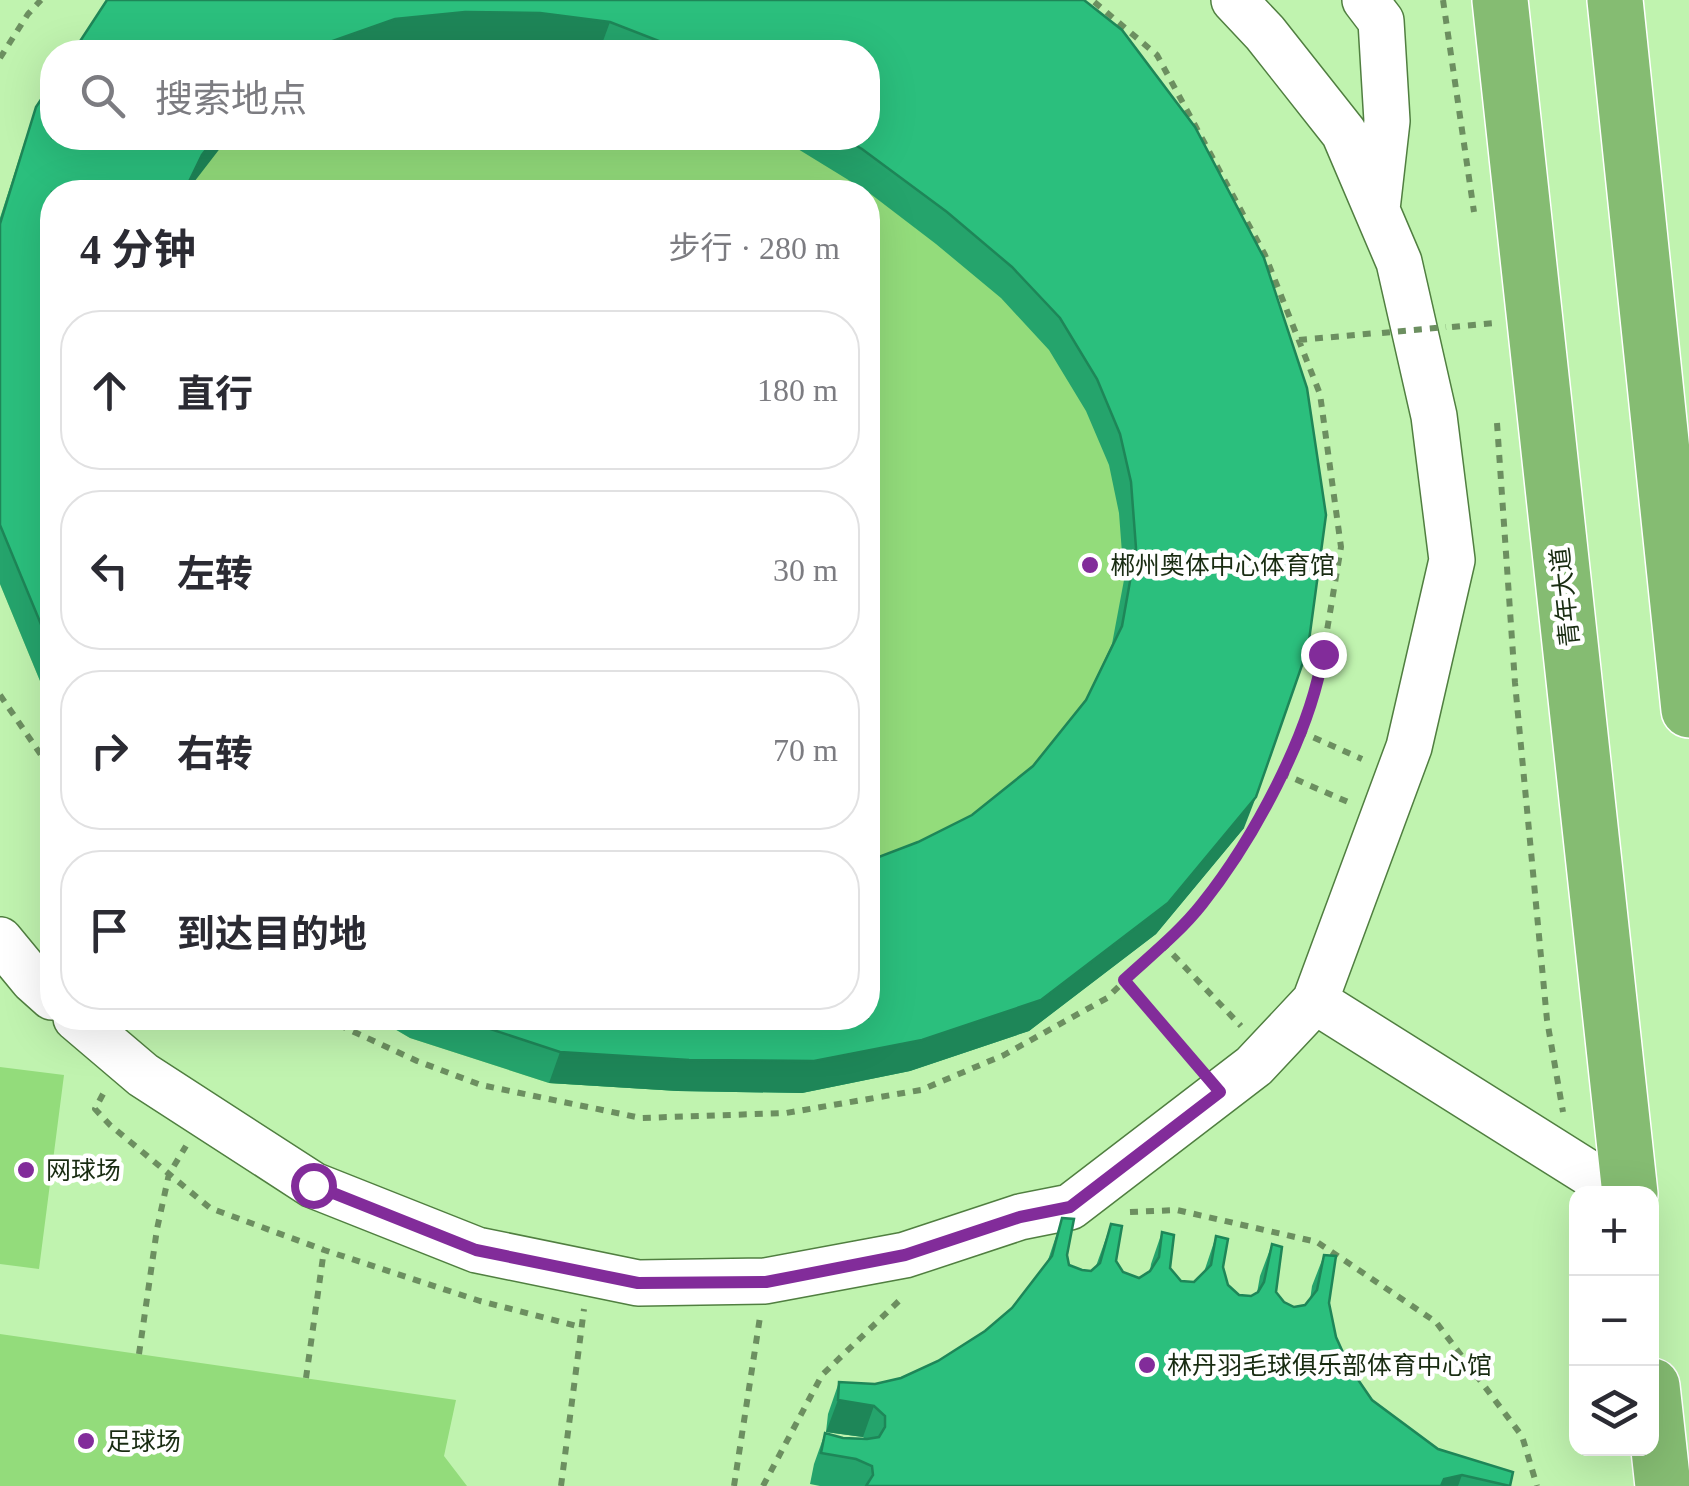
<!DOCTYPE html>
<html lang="zh">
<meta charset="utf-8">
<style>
body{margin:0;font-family:"Times New Roman","Noto Sans SC",serif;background:#f7f7f7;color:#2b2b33}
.controls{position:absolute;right:30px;bottom:30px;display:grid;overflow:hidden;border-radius:20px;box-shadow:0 10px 40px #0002}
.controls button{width:90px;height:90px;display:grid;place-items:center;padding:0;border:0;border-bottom:2px solid #e1e1e2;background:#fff;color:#2b2b33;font:50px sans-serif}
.stop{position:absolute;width:30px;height:30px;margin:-22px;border:8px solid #822c9a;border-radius:50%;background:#fff}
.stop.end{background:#822c9a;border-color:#fff;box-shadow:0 2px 10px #0008}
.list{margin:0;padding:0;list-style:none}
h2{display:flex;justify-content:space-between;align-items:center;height:130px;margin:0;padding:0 40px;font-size:42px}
h2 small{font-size:32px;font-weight:400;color:#7c7c81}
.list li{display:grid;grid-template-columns:65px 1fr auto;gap:30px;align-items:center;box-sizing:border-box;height:160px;margin:0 20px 20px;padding:0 20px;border:2px solid #e1e1e2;border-radius:40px}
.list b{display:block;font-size:38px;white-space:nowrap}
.list em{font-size:32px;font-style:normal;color:#7c7c81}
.icon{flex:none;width:55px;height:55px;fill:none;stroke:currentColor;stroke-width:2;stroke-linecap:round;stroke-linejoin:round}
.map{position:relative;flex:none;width:1689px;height:1486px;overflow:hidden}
.search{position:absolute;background:#fff;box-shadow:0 10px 40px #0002;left:40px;top:40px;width:840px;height:110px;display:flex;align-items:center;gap:25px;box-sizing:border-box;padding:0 35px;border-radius:40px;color:#7c7c81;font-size:38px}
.panel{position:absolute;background:#fff;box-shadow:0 10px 40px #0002;left:40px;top:180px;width:840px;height:850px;border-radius:40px}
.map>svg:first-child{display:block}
.green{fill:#93dc7b}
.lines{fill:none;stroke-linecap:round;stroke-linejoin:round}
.minor-casing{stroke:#507f40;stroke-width:48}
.highway-casing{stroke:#fff;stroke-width:58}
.path{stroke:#6c8f60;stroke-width:6;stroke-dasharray:8 8;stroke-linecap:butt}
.minor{stroke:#fff;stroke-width:45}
.highway{stroke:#85bc72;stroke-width:55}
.path-bridge{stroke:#6c8f60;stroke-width:6;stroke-dasharray:8 8;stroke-linecap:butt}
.wall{fill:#25a46c}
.shaded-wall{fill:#1e8658}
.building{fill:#2bbf7d;stroke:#1e8658;stroke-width:2.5}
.route{stroke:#822c9a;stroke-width:12}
.poi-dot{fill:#822c9a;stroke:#fff;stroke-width:4}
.labels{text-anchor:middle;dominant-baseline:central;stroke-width:9;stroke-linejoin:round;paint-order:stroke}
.poi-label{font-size:25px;fill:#192c12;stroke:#fff;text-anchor:start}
.street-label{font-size:25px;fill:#192c12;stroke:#fff}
</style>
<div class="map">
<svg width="1689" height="1486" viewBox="0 0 1689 1486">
<rect width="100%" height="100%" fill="#c0f3af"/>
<path class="green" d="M122,0L1111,62L1156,934L678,1091L549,1083L410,1038L376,1018H868V192H52V710L0,584V218L25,139L868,138V52H82Z
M0,1067L64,1075L39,1269L0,1264Z
M0,1334L456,1400L444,1456L467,1486H0Z"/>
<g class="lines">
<g class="minor-casing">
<path id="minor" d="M1234,0L1265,33L1344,133L1399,262L1434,416L1452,560L1409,747L1315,1001
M1365,0L1381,21L1387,121L1377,209
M0,940L33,980L52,997
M76,1018L143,1075L313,1185L477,1250L638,1283L765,1281L905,1255L1020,1217L1070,1207L1254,1066L1315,1001L1622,1194"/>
</g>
<g class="highway-casing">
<path id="highway" d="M1500,0L1630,1194
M1615,0L1689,710
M1652,1386L1663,1486"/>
</g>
<path class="path" d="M1443,0L1474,212
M0,58L28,14L41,0
M1452,327L1495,323
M1299,340L1377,333
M1497,423L1515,683L1547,1020L1563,1112
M0,695L52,771
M1299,731L1362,759
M1281,773L1348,802
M1162,943L1241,1026
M1125,980L1195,1063
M324,1018L417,1061L481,1085L641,1118L786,1113L921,1090L1004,1055L1107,998L1202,905L1268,804L1317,690L1341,547L1320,394L1265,255L1157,55L1092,0
M103,1094L95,1109L110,1125L210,1208L324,1250L480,1301L581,1327
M1130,1212L1177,1210L1317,1242L1436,1322L1522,1436L1537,1486
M139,1354L157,1229L169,1174L186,1146
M306,1378L324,1250
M561,1486L584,1309
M734,1486L760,1317
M763,1486L822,1375L903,1297"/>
<use href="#minor" class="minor"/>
<use href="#highway" class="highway"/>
<path class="path-bridge" d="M1382,333L1446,327"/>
</g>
<path class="wall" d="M107,0H1084L1244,828L1156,934L1029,1031L910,1071L802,1093L678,1091L549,1083L410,1038L376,1018H868L918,842L972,815L1033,766L1086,700L1112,644L1124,580L1119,513L1109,465L1086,411L1049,350L1001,298L936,244L868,192L780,138H868V52H588L529,45L454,44L384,50L378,52H73Z
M36,107L191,186L188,192H52V710L0,584V218Z
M1062,1218L1069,1265L1082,1270L1091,1271L1096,1266L1111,1224L1116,1261L1123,1272L1139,1278L1150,1271L1151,1264L1162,1232L1170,1268L1181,1281L1194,1282L1204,1272L1216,1236L1228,1285L1239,1295L1251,1296L1257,1293L1260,1276L1272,1244L1276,1292L1284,1302L1294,1307L1305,1305L1310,1300L1312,1286L1324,1255L1329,1303L1336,1337L1350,1368L1372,1400L1438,1449L1510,1486H820L810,1484L814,1464L825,1433L843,1438L865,1439L863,1437L826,1432L828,1414L839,1382L875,1384L901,1378L938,1361L985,1331L1012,1308L1047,1263Z"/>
<path class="shaded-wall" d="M465,12L540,13L610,22L599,52L529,45L454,44L384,50L378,52H306L313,48L395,19Z
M215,138H228L191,186L188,192H184L202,155Z
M1256,797L1244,828L1156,934L1029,1031L910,1071L802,1093L678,1091L549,1083L560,1052Z
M838,1400L874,1406L863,1437L826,1432Z
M1462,1475L1458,1486H1441L1444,1479Z"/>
<path class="building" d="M107,0H1084L1122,30L1195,127L1264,258L1307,388L1326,515L1308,648L1256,797L1168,903L1041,1000L922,1040L814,1061L689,1060L560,1052L457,1018H868V861L918,842L972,815L1033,766L1086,700L1122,626L1136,548L1131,482L1120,434L1097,379L1060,318L1012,267L947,212L862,149L843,138H868V52H687L610,22L540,13L465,12L395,19L313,48L306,52H73Z
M52,83V138H215L202,155L184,192H52V651L0,525V224L36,107Z
M1062,1218L1074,1219L1067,1255L1069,1265L1082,1270L1091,1271L1100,1263L1111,1224L1122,1226L1116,1261L1123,1272L1139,1278L1150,1271L1159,1257L1162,1232L1174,1235L1170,1268L1181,1281L1194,1282L1211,1265L1216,1236L1228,1239L1223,1267L1228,1285L1239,1295L1251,1296L1258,1292L1264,1282L1272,1244L1282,1247L1276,1292L1284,1302L1294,1307L1305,1305L1317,1290L1324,1255L1336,1256L1329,1303L1336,1337L1350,1368L1372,1400L1438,1449L1513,1472L1510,1486L1462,1475L1444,1479L1441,1486H866L873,1475L872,1466L856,1459L821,1453L825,1433L843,1438L867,1439L879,1437L885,1427V1416L874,1406L838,1400L839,1382L875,1384L901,1378L938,1361L985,1331L1012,1308L1052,1256Z"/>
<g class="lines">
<path class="route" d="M313,1185L476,1250L638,1283L766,1282L905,1255L1020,1217L1070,1207L1220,1092L1124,980C1150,956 1180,932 1202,904C1253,840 1310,735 1323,654"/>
</g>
<g class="poi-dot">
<circle cx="1090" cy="565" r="10"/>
<circle cx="26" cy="1170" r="10"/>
<circle cx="1147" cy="1365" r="10"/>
<circle cx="86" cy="1441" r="10"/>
</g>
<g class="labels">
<g class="poi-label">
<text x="1110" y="565">郴州奥体中心体育馆</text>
<text x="46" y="1170">网球场</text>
<text x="1167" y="1365">林丹羽毛球俱乐部体育中心馆</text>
<text x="106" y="1441">足球场</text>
</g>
<g class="street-label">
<text transform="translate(1565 597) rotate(-96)">青年大道</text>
</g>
</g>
</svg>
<div class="controls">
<button>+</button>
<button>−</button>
<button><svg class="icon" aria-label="layers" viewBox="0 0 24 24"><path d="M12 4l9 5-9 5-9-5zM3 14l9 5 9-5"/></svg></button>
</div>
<div class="stop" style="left:313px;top:1185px"></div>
<div class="stop end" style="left:1323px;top:654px"></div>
<div class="search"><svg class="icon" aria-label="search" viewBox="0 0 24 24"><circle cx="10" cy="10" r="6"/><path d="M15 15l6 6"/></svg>搜索地点</div>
<section class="panel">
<h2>4 分钟<small>步行 · 280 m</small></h2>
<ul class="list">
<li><svg class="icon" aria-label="ahead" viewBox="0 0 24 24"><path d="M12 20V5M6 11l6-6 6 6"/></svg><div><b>直行</b></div><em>180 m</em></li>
<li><svg class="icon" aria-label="left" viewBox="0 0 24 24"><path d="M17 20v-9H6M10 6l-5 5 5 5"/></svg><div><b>左转</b></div><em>30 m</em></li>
<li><svg class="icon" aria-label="right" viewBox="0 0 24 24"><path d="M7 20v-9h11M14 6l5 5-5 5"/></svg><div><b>右转</b></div><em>70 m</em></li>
<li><svg class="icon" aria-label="arrive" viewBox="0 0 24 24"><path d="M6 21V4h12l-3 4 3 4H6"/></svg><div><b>到达目的地</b></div></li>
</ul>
</section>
</div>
